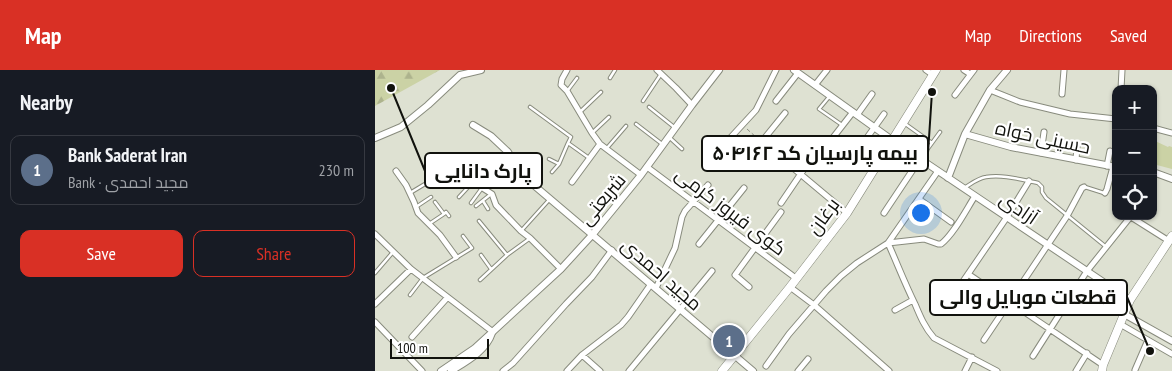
<!DOCTYPE html>
<meta charset="utf-8">
<style>
body{margin:0;font-family:"PT Sans Narrow",Cairo,sans-serif;background:#242831;color:#f1f3f6}
.controls{position:absolute;right:15px;top:15px;display:grid;overflow:hidden;border-radius:10px;box-shadow:0 1px 4px #0004}
.controls button{width:45px;height:45px;display:grid;place-items:center;padding:0;border:0;border-bottom:1px solid #363941;background:#171b24;color:#f1f3f6;font:25px sans-serif}
.scale{position:absolute;left:15px;bottom:12px;width:99px;box-sizing:border-box;padding-left:5px;border:2px solid #11120d;border-top:0;font-size:14px;line-height:18px;white-space:nowrap;color:#11120d;-webkit-text-stroke:4px #fff;paint-order:stroke}
.you{position:absolute;left:545px;top:142px;width:18px;height:18px;margin:-12px;border:4px solid #fff;border-radius:50%;background:#1a73e8;box-shadow:0 0 0 8px #1a73e833}
.badge{display:grid;place-items:center;width:32px;height:32px;border-radius:50%;background:#d93025;color:#fff;font-size:16px;font-weight:700}
.pin{position:absolute;translate:-50% -50%;border:2px solid #fff;box-shadow:0 1px 5px #0006}
.list{margin:0;padding:0;list-style:none}
h2{display:flex;justify-content:space-between;align-items:center;height:65px;margin:0;padding:0 20px;font-size:21px}
h2 small{font-size:16px;font-weight:400;color:#9ea1a6}
.list li{display:grid;grid-template-columns:32px 1fr auto;gap:15px;align-items:center;box-sizing:border-box;height:70px;margin:0 10px 10px;padding:0 10px;border:1px solid #363941;border-radius:10px}
.list b{display:block;font-size:19px;white-space:nowrap}
.list p{margin:0;font-size:16px;white-space:nowrap;color:#9ea1a6}
.list em{font-size:16px;font-style:normal;color:#9ea1a6}
.actions{display:flex;gap:10px;padding:15px 20px}
.actions a{flex:1;padding:11px 0;border:1px solid #d93025;border-radius:10px;text-align:center;font-size:18px;color:#d93025}
.actions .main{background:#d93025;color:#fff}
.icon{flex:none;width:28px;height:28px;fill:none;stroke:currentColor;stroke-width:2;stroke-linecap:round;stroke-linejoin:round}
.map{position:relative;flex:none;width:797px;height:301px;overflow:hidden}
header{display:flex;align-items:center;gap:30px;box-sizing:border-box;height:70px;padding:0 25px;background:#d93025;color:#fff}
header strong{font-size:24px}
nav{display:flex;gap:28px;margin-inline-start:auto;font-size:18px}
main{display:flex}
aside{flex:1;background:#171b24}
.map>svg:first-child{display:block}
.forest{fill:url(#forest-firs)}
.green{fill:#cbd2a5}
.lines{fill:none;stroke-linecap:round;stroke-linejoin:round}
.service-casing{stroke:#888b7d;stroke-width:4.5}
.minor-casing{stroke:#888b7d;stroke-width:7}
.tertiary-casing{stroke:#888b7d;stroke-width:8}
.secondary-casing{stroke:#888b7d;stroke-width:9}
.path{stroke:#8c8e83;stroke-width:1;stroke-dasharray:4 2.5;stroke-linecap:butt}
.service{stroke:#fff;stroke-width:2.5}
.minor{stroke:#fff;stroke-width:5}
.tertiary{stroke:#fff;stroke-width:6}
.secondary{stroke:#fff;stroke-width:8}
.labels{text-anchor:middle;dominant-baseline:central;stroke-width:4.5;stroke-linejoin:round;paint-order:stroke}
.street-label{font-size:19px;fill:#11120d;stroke:#fff}
.leader{fill:none;stroke:#11120d;stroke-width:2}
.callout-dot{fill:#11120d;stroke:#fff;stroke-width:2}
.callout{fill:#fff;stroke:#11120d;stroke-width:2}
.callout-label{font-size:20px;text-anchor:middle;font-weight:bold;fill:#11120d}
</style>
<header>
<strong>Map</strong>
<nav><a>Map</a><a>Directions</a><a>Saved</a></nav>
</header>
<main>
<aside>
<h2>Nearby<small></small></h2>
<ul class="list">
<li><span class="badge" style="background:#5c6f8a">1</span><div><b>Bank Saderat Iran</b><p>Bank · مجید احمدی</p></div><em>230 m</em></li>
</ul>
<div class="actions"><a class="main">Save</a><a>Share</a></div>
</aside>
<div class="map">
<svg width="797" height="301" viewBox="0 0 797 301">
<defs>
<pattern id="forest-firs" width="22" height="20" patternUnits="userSpaceOnUse" patternTransform="scale(1.25)"><rect width="22" height="20" fill="#cbd2a5"/><path d="M5 1l3.5 6h-7zM16 11l3.5 6h-7z" fill="#adb38d"/></pattern>
</defs>
<rect width="100%" height="100%" fill="#dee1d2"/>
<path class="forest" d="M0,0H65L0,36Z"/>
<path class="green" d="M778,70L793,77L794,76L797,77V99L778,94Z"/>
<g class="lines">
<g class="service-casing">
<path id="service" d="M235,8L240,0
M193,20L202,8
M454,27L444,39L467,55
M268,31L286,4
M155,37L196,67L193,73L214,88
M274,37L299,57
M205,42L226,22
M529,53L557,73
M261,54L287,74
M217,63L234,47
M295,68L307,79
M232,78L251,56
M546,88L565,62
M174,89L184,94
M177,102L184,94L193,73
M75,106L84,97
M710,117L729,123
M589,118C596,114 603,108 611,107C628,104 647,110 663,113L667,117V122L671,128L730,176
M35,123L50,114
M84,127L97,113
M108,131L113,139
M60,132L69,144L71,142L74,146
M96,133L107,118
M101,136L116,124
M41,137L56,127
M104,151L132,185
M54,154L69,144
M146,161L174,130
M106,185L116,199
M0,203L18,182
M105,210L132,185L154,169
M724,210L720,218L745,234
M35,225L48,208L97,178L88,166"/>
</g>
<g class="minor-casing">
<path id="minor" d="M192,0L187,9L186,15L192,21L217,63L225,74L266,105
M282,0L301,18L317,35
M551,0L558,5
M589,0L595,4
M440,15L452,0
M746,19L747,0
M615,20L645,32L695,44L741,49
M687,24L689,0
M580,25L599,0
M401,31L423,3
M482,45L497,24
M778,58L797,63
M387,72L472,143
M453,74L478,42
M486,76L509,44
M345,79L381,40L401,0
M666,83L669,62
M701,90L702,76
M80,92L98,112L117,124L121,135L146,161L155,168L186,199
M370,92L410,43
M732,96L735,81
M272,97L422,209
M21,101L31,115L39,132L43,143L65,165L81,187
M197,112L225,74
M730,123L732,119L738,97
M544,129L576,152
M406,133L444,77
M509,143L545,89
M756,147L794,171
M0,164L36,199L118,262
M513,173C522,193 530,214 540,234C545,246 550,258 559,268L622,301
M513,173L549,169L563,174H566C579,164 591,140 600,126
M324,174L369,118
M593,204L728,295
M374,217L360,205L406,142
M415,217L439,235L514,301
M281,218L300,178L307,147L310,141L333,115
M576,229L632,147L654,111
M0,234L36,199
M520,240L538,230
M0,252L47,301
M745,254L797,284
M37,267L72,228
M609,270L692,146L707,118L709,117
M207,285L225,301
M658,286L712,201L756,146
M391,296L414,264L451,221L466,206L482,193L513,173L563,101
M760,300L773,270
M128,301L138,293L191,234L217,207L237,180
M192,301L207,285L246,255L253,247L276,214
M254,301L337,201
M423,301L433,289
M590,301L597,287
M701,301L712,283"/>
</g>
<g class="tertiary-casing">
<path id="tertiary" d="M419,0L517,70L755,230
M98,55L116,66L133,82L148,106L378,301
M590,64L636,77L741,97
M0,68L26,57L53,35L85,5L106,0
M778,102L797,109
M573,108L590,64L615,20L632,0
M749,244L797,271
M66,301L100,278L186,199L218,164L266,105L317,35L344,0
M76,301C92,291 111,281 117,263"/>
</g>
<g class="secondary-casing">
<path id="secondary" d="M347,301L415,217L472,143L561,0
M727,301L728,295L755,230L797,166"/>
</g>
<path class="path" d="M372,59L382,68"/>
<use href="#service" class="service"/>
<use href="#minor" class="minor"/>
<use href="#tertiary" class="tertiary"/>
<use href="#secondary" class="secondary"/>
</g>
<g class="labels">
<g class="street-label">
<text transform="translate(668 67) rotate(12)">حسینی خواه</text>
<text transform="translate(227 129) rotate(-50)">شریعتی</text>
<text transform="translate(644 138) rotate(34)">آزادی</text>
<text transform="translate(356 141) rotate(37)">کوی فیروز کرمی</text>
<text transform="translate(448 146) rotate(-54)">برغان</text>
<text transform="translate(287 204) rotate(41)">مجید احمدی</text>
</g>
</g>
<path class="leader" d="M557 22L553 83M16 18L50 101M775 281L752 227"/>
<g class="callout-dot">
<circle cx="557" cy="22" r="5"/>
<circle cx="16" cy="18" r="5"/>
<circle cx="775" cy="281" r="5"/>
</g>
<g class="callout">
<rect x="327" y="66" width="226" height="35" rx="5"/>
<rect x="50" y="83" width="117" height="35" rx="5"/>
<rect x="555" y="210" width="197" height="35" rx="5"/>
</g>
<g class="callout-label">
<text x="440" y="90">بیمه پارسیان کد ۵۰۴۱۶۲</text>
<text x="108" y="108">پارک دانایی</text>
<text x="653" y="234">قطعات موبایل والی</text>
</g>
</svg>
<div class="controls">
<button>+</button>
<button>−</button>
<button><svg class="icon" aria-label="locate" viewBox="0 0 24 24"><circle cx="12" cy="12" r="6"/><path d="M12 2v4M12 18v4M2 12h4M18 12h4"/></svg></button>
</div>
<div class="scale">100 m</div>
<div class="you"></div>
<div class="pin badge" style="left:354px;top:271px;background:#5c6f8a">1</div>
</div>
</main>
